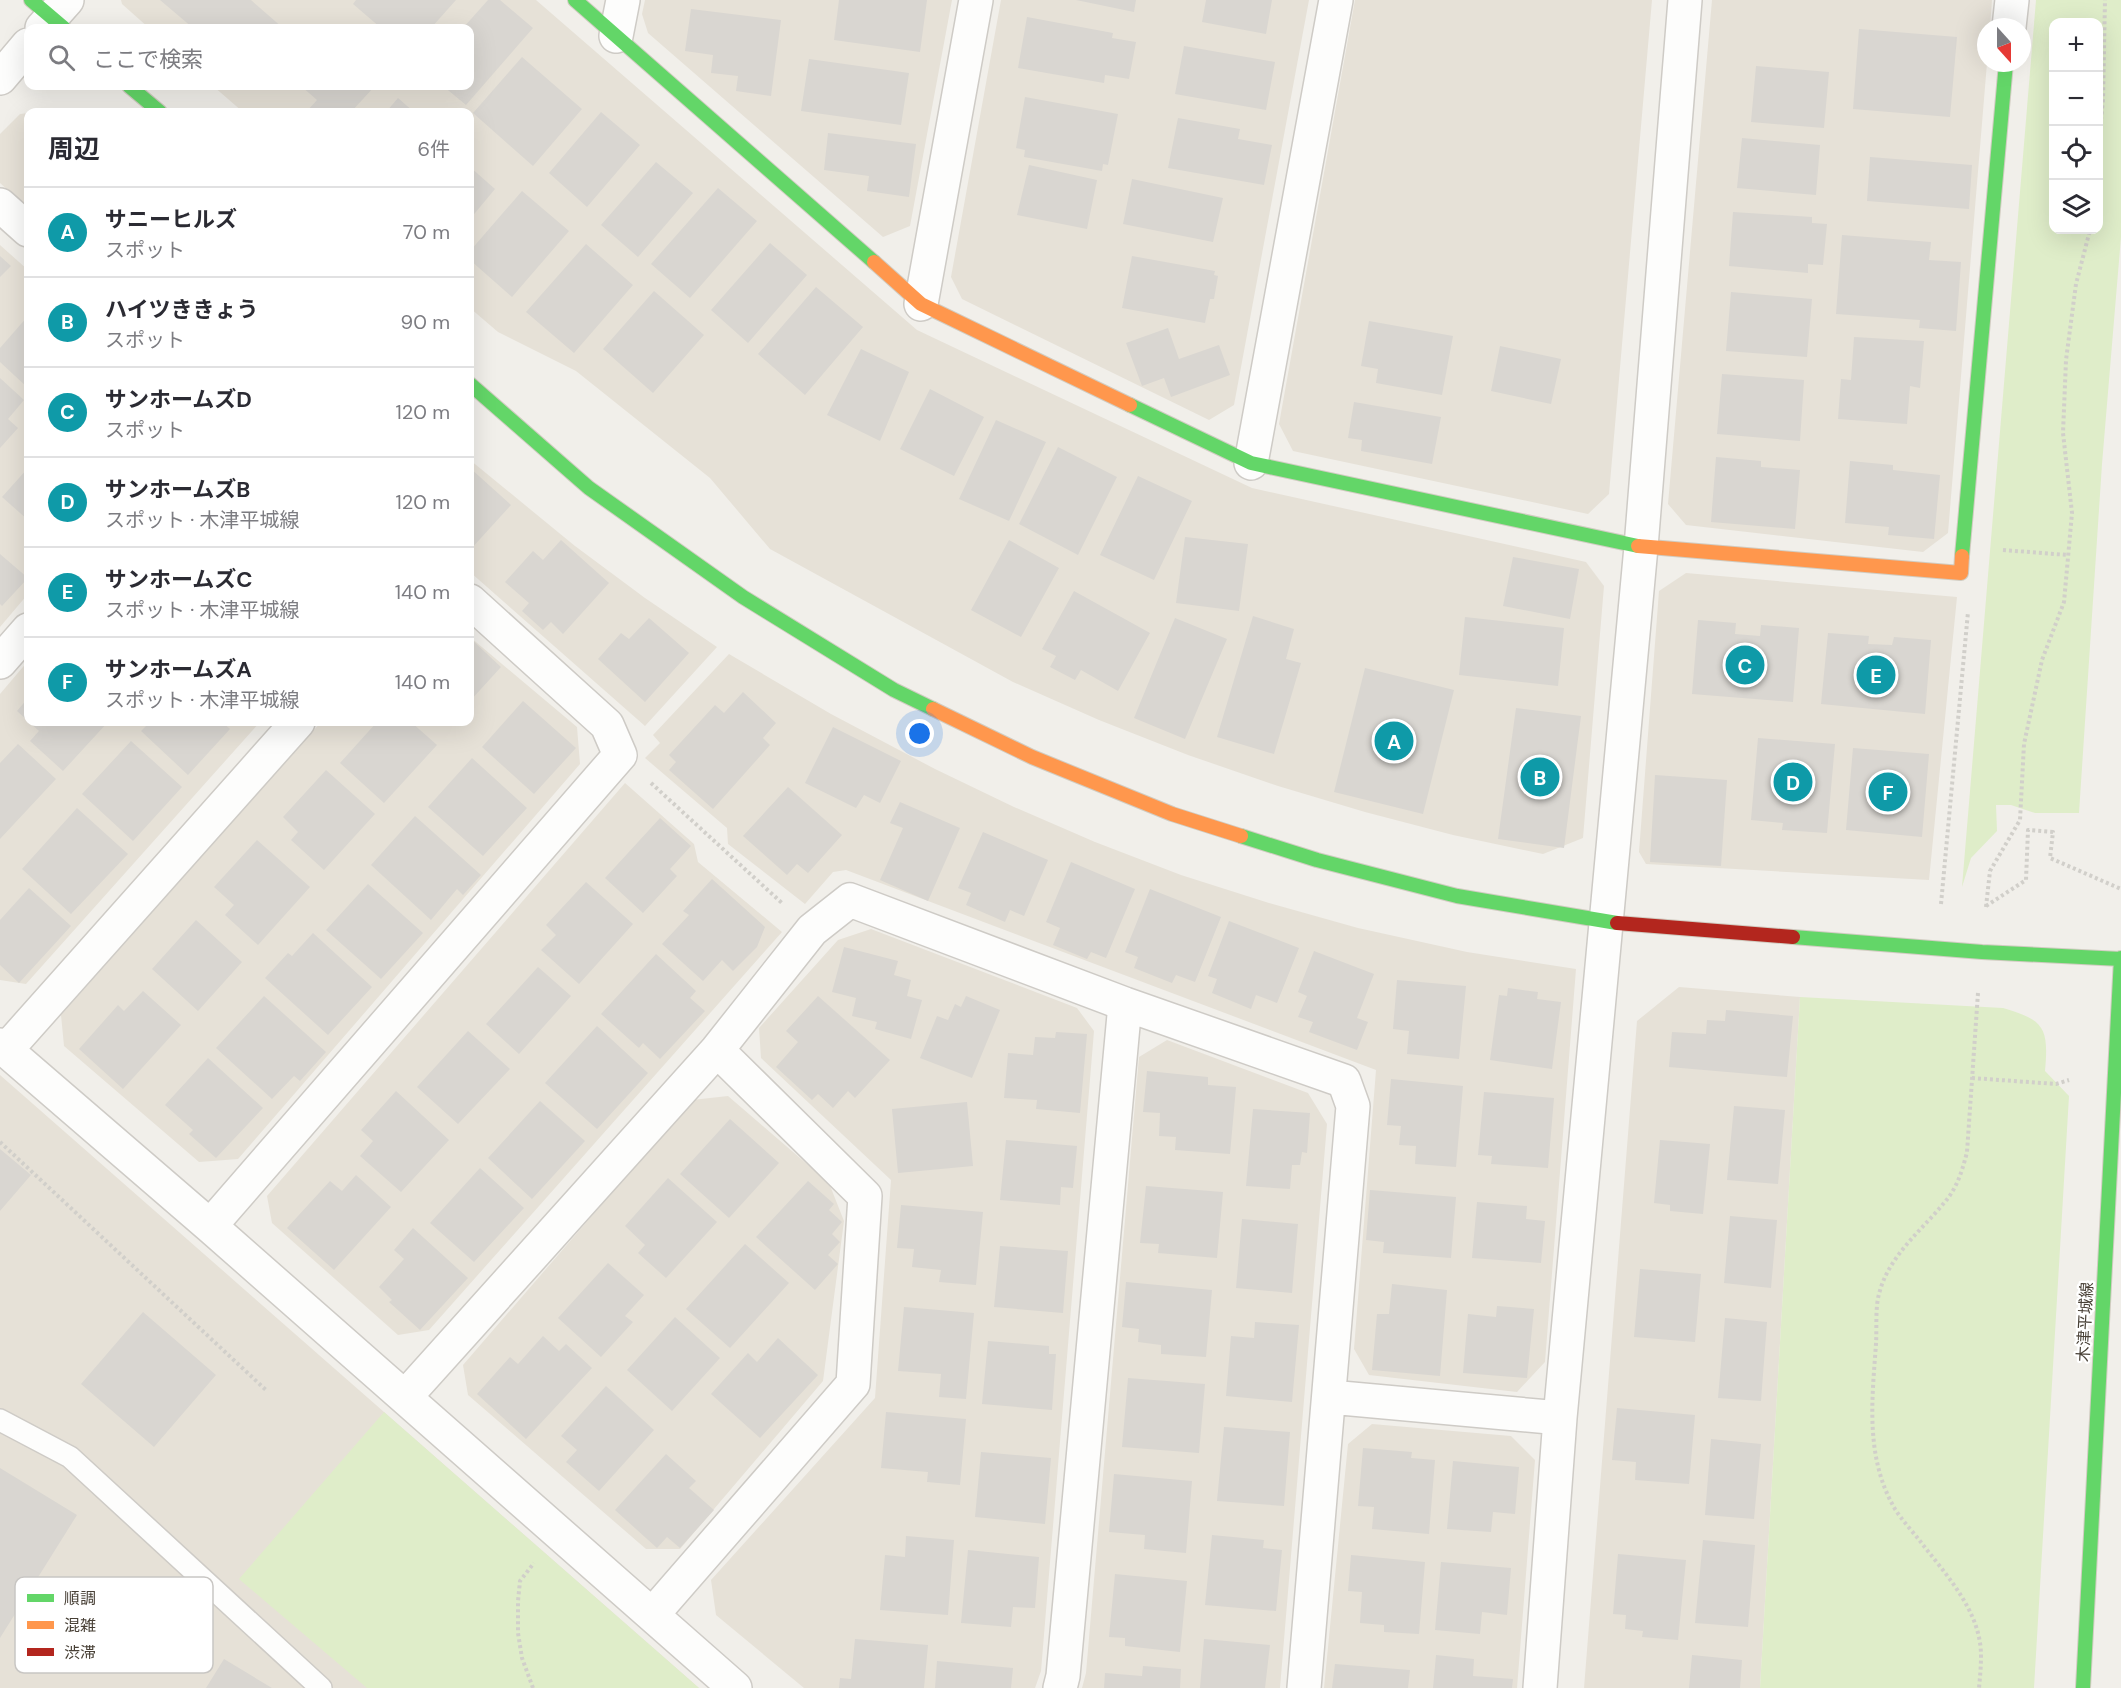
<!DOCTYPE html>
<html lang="ja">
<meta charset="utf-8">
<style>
body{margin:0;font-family:"DM Sans","Noto Sans JP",sans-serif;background:#f7f7f7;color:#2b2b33}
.controls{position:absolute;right:18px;top:18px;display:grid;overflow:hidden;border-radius:12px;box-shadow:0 6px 24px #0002}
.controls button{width:54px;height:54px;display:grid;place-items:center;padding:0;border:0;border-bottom:2px solid #e1e1e2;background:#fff;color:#2b2b33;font:30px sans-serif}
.compass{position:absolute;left:1977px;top:18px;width:54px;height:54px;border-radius:50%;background:#fff;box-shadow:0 6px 24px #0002;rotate:159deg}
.you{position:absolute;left:920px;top:734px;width:21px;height:21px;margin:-15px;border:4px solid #fff;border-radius:50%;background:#1a73e8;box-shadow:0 0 0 9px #1a73e833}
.badge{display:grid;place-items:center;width:39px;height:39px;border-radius:50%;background:#ea580c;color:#fff;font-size:20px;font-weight:700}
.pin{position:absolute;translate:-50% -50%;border:3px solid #fff;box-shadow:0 2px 6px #0006}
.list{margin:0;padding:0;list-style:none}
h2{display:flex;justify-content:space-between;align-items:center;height:78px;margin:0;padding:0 24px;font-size:26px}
h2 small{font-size:20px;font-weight:400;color:#7c7c81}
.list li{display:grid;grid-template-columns:39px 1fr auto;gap:18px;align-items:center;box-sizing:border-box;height:90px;padding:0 24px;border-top:2px solid #e1e1e2}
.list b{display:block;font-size:22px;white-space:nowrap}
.list p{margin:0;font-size:20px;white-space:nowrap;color:#7c7c81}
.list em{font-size:20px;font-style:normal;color:#7c7c81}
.icon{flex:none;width:33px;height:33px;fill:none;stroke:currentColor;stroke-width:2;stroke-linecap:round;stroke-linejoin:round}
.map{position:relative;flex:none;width:2121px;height:1688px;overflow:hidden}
.search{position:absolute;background:#fff;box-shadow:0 6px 24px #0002;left:24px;top:24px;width:450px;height:66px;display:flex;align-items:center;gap:15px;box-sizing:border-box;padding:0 21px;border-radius:12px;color:#7c7c81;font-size:22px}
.panel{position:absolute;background:#fff;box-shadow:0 6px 24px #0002;left:24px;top:108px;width:450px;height:618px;border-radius:12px}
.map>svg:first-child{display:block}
.residential{fill:#e6e1d7}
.green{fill:#dfedc9;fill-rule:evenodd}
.building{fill:#d9d6d1}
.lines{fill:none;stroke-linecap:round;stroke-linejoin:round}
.lane-casing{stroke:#cecbc6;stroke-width:24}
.street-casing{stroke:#cecbc6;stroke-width:36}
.fast-casing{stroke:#d1ccc1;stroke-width:16}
.slow-casing{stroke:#d1ccc1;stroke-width:16}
.jam-casing{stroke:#d1ccc1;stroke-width:16}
.path{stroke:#d1cfca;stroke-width:4;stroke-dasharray:3 3;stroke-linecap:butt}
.lane{stroke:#fdfdfc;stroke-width:21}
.street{stroke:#fdfdfc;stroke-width:33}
.fast{stroke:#63d668;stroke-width:14}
.slow{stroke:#ff974d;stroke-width:14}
.jam{stroke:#b3261e;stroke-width:14}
.labels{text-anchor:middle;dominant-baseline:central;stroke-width:4.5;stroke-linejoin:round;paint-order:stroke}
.street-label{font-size:16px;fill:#484036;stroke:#fff}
.key{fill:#fff;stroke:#c8c6c3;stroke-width:1.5}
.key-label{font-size:16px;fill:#484036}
</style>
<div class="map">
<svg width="2121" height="1688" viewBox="0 0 2121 1688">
<rect width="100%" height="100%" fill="#f1efea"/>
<path class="residential" d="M121,0H536L917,330L1252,488L1586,562L1604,586L1583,838L1543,854L1453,835L1365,812L1278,786L1188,755L1099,720L1013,682L770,549L710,478L576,371L498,332L470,308V112H243L213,86H470V28H149L122,4Z
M645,0H952L910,226L883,237L648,33L642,14Z
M1001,0H1309L1234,405L1209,420L962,299L951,277Z
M1355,0H1652L1609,494L1588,514L1293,451L1279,424Z
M1712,0H1992L1990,27H1986L1987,63L1948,533L1923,552L1686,525L1668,504Z
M28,113V208L0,183V134L20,114Z
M0,245L28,270V594L0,627Z
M470,460L575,546L645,598L717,647L645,726L470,572Z
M1686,573L1957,597L1929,880L1646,864L1639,852L1659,591Z
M470,637L577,727L580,764L238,1159L199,1162L64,1046L61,1015L321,722H470Z
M729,654L831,714L935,769L1014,807L1095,842L1181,875L1269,903L1358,928L1467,952L1576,969L1545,1362L1517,1392L1369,1375L1354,1349L1376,1070L846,870L833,872L805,904L728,844L727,828L645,758L660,743L653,735Z
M28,661V722H260L26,984L0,980V694Z
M625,783L694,844L698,862L782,932L429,1330L398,1335L272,1223L267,1196Z
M871,929L1077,1008L1094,1031L1041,1671L1035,1688H804L716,1615L711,1580L875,1398L891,1180L761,1058L759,1028L838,940Z
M1679,987L1800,997L1760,1688H1584L1637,1021Z
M1167,1040L1308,1093L1327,1124L1280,1688H1082L1086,1673L1139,1057Z
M0,1075L384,1412L699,1688H0Z
M728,1096L829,1183L844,1221L823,1381L680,1549H646L468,1395L463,1365L692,1100Z
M1372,1424L1511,1436L1535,1460L1517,1688H1324L1348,1444Z"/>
<path class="green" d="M2036,0H2121V237L2102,464L2079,813H2035L2011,805H1996L1997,831L1971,858L1962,887ZM2054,22H2098V230H2054Z
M1800,997L2003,1008C2044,1020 2049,1027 2045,1071L2069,1096L2034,1688H1760Z
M384,1412L699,1688H367L239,1579Z"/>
<path class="building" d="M160,0H251L283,28H193Z
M356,0H456L431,28H381L353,4Z
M488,0H500L533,28L466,105L443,86H470V28H463Z
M839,0H927L920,52L834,40Z
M1076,0H1136L1134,12Z
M1206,0H1272L1266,34L1202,22Z
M691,9L781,20L771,96L736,91L738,76L711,73L713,55L685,51Z
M1027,17L1113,33L1112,38L1136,42L1129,79L1105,75L1104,83L1018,68Z
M1859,29L1957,37L1950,117L1853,109Z
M1184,46L1275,62L1266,110L1175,94Z
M522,57L582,109L533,166L473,113Z
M809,59L909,73L901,125L801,111Z
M1756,66L1829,72L1824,128L1751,122Z
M301,86H375L351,112H306L317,100Z
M1025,97L1118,114L1108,165L1103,164L1102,171L1024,157L1025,150L1016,148Z
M398,98L414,112H386Z
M601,112L640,145L587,207L549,173Z
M1178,118L1240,129L1238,139L1272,145L1264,185L1168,168Z
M828,133L916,144L909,197L867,191L869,176L824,170Z
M1742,138L1820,145L1816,195L1737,188Z
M1870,157L1972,165L1969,209L1867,201Z
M656,162L693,193L638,257L601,225Z
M1029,165L1097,180L1087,229L1017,215Z
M470,167L495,189L470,219Z
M1132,179L1223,198L1213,242L1123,224Z
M718,188L757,221L690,298L651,264Z
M522,191L569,231L512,297L470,260V251Z
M1733,212L1812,217V223L1827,224L1823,265L1808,264V273L1729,266Z
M1842,235L1931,242L1929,260L1961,262L1956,331L1919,328L1920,320L1836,314Z
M770,243L807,275L748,343L711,310Z
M586,244L633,285L574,353L526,312Z
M0,256L11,266L0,277Z
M1132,256L1215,271L1214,275L1218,276L1214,299H1210L1205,323L1122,308Z
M816,287L863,327L805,395L758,354Z
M654,291L704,335L653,393L603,349Z
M1731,292L1812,299L1807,357L1726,351Z
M28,316V388L0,362V348Z
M1369,321L1453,336L1442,395L1376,383L1378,369L1361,366Z
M1168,328L1179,359L1219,345L1230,375L1171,397L1164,378L1142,386L1126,343Z
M1854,337L1924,341L1920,388L1910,386L1907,424L1838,419L1841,379L1851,380Z
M1500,346L1561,359L1551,404L1491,391Z
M861,349L909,372L880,441L827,415Z
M1722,374L1804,380L1800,441L1717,434Z
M0,378L24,400L8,419L18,428L0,448Z
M930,389L984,417L954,476L900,449Z
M1354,402L1441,417L1432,464L1361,451L1362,440L1348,438Z
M996,420L1046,442L1009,521L959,499Z
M1058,447L1117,477L1078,555L1019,524Z
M1716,457L1761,461V467L1800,470L1795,529L1711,522Z
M1850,461L1893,465V470L1940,475L1934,539L1888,535L1889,527L1845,523Z
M28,468V520L2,497Z
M470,468L511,505L470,550Z
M1138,476L1192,501L1154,580L1100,555Z
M1185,537L1248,544L1239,611L1176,603Z
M561,540L609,583L563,634L551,622L543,630L522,611L529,603L505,582L533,551L543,560Z
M1009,540L1059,568L1021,637L971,610Z
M0,554L28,578L2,606L0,604Z
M1513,557L1579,569L1570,619L1503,606Z
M1074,591L1150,633L1118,691L1081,670L1075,680L1050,667L1056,656L1042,649Z
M1253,616L1294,629L1286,659L1301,663L1274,754L1217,737Z
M1465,617L1564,628L1558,686L1459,675Z
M649,618L689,653L645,702L598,659L621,633L629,639Z
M1175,618L1227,639L1185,739L1134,718Z
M1698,620L1736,623L1735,634L1760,636L1761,625L1799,628L1793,702L1692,694Z
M1828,633L1869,636L1868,644L1892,645L1894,637L1931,640L1925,714L1821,704Z
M470,638L501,667L470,701Z
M1365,668L1454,690L1423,814L1334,792Z
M743,692L776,723L763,738L770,745L713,809L669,770L676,762L669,755L715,705L724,713Z
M28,698V721L17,711Z
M523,701L576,748L534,794L482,747Z
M1516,708L1581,716L1564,848L1498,839Z
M29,722H108L63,771L30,741L39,731Z
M150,722H222L230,729L188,775L141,731Z
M377,722H411L437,745L384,803L340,763Z
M833,727L901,761L880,803L864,795L856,808L805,783Z
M1758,738L1835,744L1827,833L1782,830L1783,823L1751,820Z
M131,741L182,787L133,841L82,794Z
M18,744L56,779L0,839V763Z
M1853,748L1929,754L1922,837L1846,830Z
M472,758L527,808L483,856L428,807Z
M326,770L375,814L324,870L291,840L298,832L283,817Z
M1655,775L1727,780L1721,866L1650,862Z
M788,787L842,835L808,873L797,864L787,875L743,836Z
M900,802L960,828L928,901L880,880L903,828L890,823Z
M77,808L128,854L71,914L22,869Z
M415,816L481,875L463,895L457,889L431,920L371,865Z
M660,818L691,846L670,869L677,876L643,913L605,878Z
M983,832L1048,860L1024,916L1010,910L1005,922L966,905L971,893L958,888Z
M257,840L310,887L258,945L225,915L234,905L214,887Z
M1071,862L1135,889L1106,958L1091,952L1087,959L1053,945L1060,928L1046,922Z
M712,879L765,927L757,947L733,971L722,960L703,981L662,944L689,915L683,911Z
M586,882L633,924L579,984L541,950L556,935L546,925Z
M368,884L423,933L381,979L326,930Z
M29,888L71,926L19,983L0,965V920Z
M1150,889L1221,917L1195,982L1176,975L1172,983L1134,968L1138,957L1125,952Z
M196,920L242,962L198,1011L152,969Z
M1229,921L1299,948L1277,1003L1256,995L1251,1009L1212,993L1217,979L1208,976Z
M313,933L372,987L328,1035L265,978L288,953L292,956Z
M844,947L898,961L894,975L911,980L907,996L922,1000L911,1039L875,1029L877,1022L852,1016L856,998L832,992Z
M1314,951L1374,974L1357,1018L1368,1022L1357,1050L1309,1032L1313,1022L1298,1017L1307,996L1298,992Z
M656,954L696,991L690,998L705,1011L660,1059L643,1043L639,1048L601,1014Z
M538,967L571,996L519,1054L486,1024Z
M1397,980L1466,986L1459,1059L1407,1054L1409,1031L1393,1029Z
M1508,988L1538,992L1537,999L1561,1002L1552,1069L1490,1060L1499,995L1507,996Z
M143,991L181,1025L123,1089L79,1049L118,1005L124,1011Z
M264,996L326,1052L300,1081L294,1076L272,1099L216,1048Z
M818,996L890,1060L855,1098L848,1091L833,1108L818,1094L812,1100L776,1067L798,1042L786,1031Z
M966,996L1000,1010L972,1078L920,1058L937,1016L948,1020L955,1004L961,1007Z
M1726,1010L1793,1016L1787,1077L1669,1067L1672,1032L1706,1034L1707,1020L1725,1021Z
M597,1026L648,1073L597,1129L545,1083Z
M468,1031L510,1069L458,1124L417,1087Z
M1056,1032L1087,1034L1080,1113L1036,1109L1037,1100L1004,1098L1008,1053L1033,1055L1035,1037L1055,1038Z
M208,1058L263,1108L216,1158L189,1134L193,1130L165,1105Z
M1147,1071L1208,1077V1085L1236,1087L1230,1154L1175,1150L1176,1137L1159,1136L1160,1113L1143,1112Z
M1391,1079L1463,1086L1456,1167L1415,1164L1416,1146L1399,1145L1401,1126L1387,1125Z
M396,1091L449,1140L401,1192L360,1156L373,1141L361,1130Z
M1484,1092L1554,1098L1548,1168L1491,1164L1492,1156L1478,1155Z
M540,1101L585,1141L532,1199L488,1158Z
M967,1102L973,1166L898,1173L892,1109Z
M1734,1106L1785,1110L1778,1184L1727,1180Z
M1253,1109L1310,1113L1307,1153L1302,1152L1300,1165H1292L1290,1189L1246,1186Z
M730,1119L779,1163L729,1218L680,1174Z
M1006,1140L1077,1146L1073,1188L1061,1187L1060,1205L1000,1200Z
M1660,1140L1710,1144L1703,1214L1670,1211V1205L1654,1203Z
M0,1149L31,1175L0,1211Z
M480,1168L524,1208L474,1262L430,1223Z
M356,1175L391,1207L334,1270L287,1228L330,1181L342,1191Z
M668,1178L717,1222L666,1278L638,1253L645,1245L625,1226Z
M808,1181L834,1204L829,1210L842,1222L832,1234L840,1242L828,1255L838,1264L815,1290L756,1237Z
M1146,1186L1223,1192L1217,1258L1158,1253L1159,1244L1140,1243Z
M1370,1190L1456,1197L1451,1258L1383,1253L1384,1242L1366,1240Z
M1477,1202L1527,1206L1526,1219L1545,1221L1541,1263L1472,1258Z
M901,1205L983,1212L976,1285L939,1282L941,1270L912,1267L914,1249L897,1248Z
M1730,1216L1777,1220L1771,1288L1724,1283Z
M1242,1219L1298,1224L1292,1293L1236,1288Z
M413,1228L468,1278L420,1330L389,1302L392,1300L379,1287L404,1259L394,1250Z
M745,1244L789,1283L730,1348L686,1309Z
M1000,1246L1068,1251L1063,1313L994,1307Z
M608,1263L644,1295L625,1316L633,1322L601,1357L558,1318Z
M1640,1269L1701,1274L1695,1342L1634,1337Z
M1126,1282L1212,1290L1206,1357L1161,1354V1345L1138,1342L1139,1329L1122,1327Z
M1392,1284L1447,1290L1440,1376L1372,1370L1377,1314H1389Z
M1497,1306L1534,1309L1527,1378L1463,1373L1468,1314L1496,1317Z
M904,1307L974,1313L966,1399L939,1397L941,1374L898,1371Z
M143,1312L216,1375L154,1447L81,1384Z
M675,1317L720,1358L672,1411L627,1370Z
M1725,1318L1767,1322L1761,1401L1718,1398Z
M1255,1322L1299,1325L1292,1402L1226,1396L1231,1336L1254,1338Z
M543,1336L559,1351L566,1344L592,1368L526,1439L477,1394L510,1357L518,1364Z
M778,1338L818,1375L760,1438L711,1394L748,1353L757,1362Z
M988,1341L1049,1346V1354H1056L1052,1410L982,1404Z
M1128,1378L1205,1384L1199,1453L1122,1447Z
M606,1386L654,1430L599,1491L566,1462L577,1450L561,1436Z
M1617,1408L1695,1415L1689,1484L1635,1480L1636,1462L1612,1460Z
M886,1412L966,1419L960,1485L927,1482L928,1472L881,1468Z
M1224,1427L1290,1432L1284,1506L1217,1501Z
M1711,1439L1761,1444L1754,1519L1705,1515Z
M1363,1448L1412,1452L1411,1458L1435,1460L1429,1534L1372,1529L1374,1507L1358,1506Z
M981,1452L1051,1458L1045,1524L975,1517Z
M666,1454L696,1481L689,1488L714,1510L680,1548L667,1537L657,1548L615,1510Z
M1453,1461L1519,1467L1515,1514L1493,1512L1491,1532L1447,1529Z
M0,1468L77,1515L0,1638Z
M1114,1474L1192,1481L1186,1553L1144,1549L1145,1535L1109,1532Z
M1212,1535L1264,1540L1263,1548L1282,1550L1276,1611L1205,1605Z
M906,1536L954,1540L948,1615L880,1610L885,1555L905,1557Z
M1703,1540L1755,1545L1748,1627L1695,1623Z
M968,1550L1039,1557L1035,1608L1013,1607L1011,1627L961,1623Z
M1618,1554L1686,1560L1678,1640L1642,1637L1643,1631L1625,1629L1626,1615L1613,1614Z
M1351,1555L1425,1562L1419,1634L1384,1632V1625L1360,1623L1362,1592L1348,1591Z
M1441,1562L1511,1568L1507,1615L1482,1612L1480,1634L1435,1630Z
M1115,1574L1187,1581L1180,1652L1125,1646V1638L1109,1637Z
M855,1639L928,1645L924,1688H839L840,1678L851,1679Z
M1204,1639L1270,1645L1265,1688H1200Z
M1436,1655L1474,1659L1473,1676L1513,1679L1512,1688H1433Z
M1692,1655L1742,1660L1740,1688H1689Z
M224,1659L272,1688H206Z
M937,1661L1013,1668L1011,1688H935Z
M1335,1664L1410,1670L1408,1688H1332Z
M1143,1666L1181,1669L1180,1688H1104L1105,1673L1142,1676Z"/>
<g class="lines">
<g class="lane-casing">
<path id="lane" d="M0,1420L70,1457L321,1688"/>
</g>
<g class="street-casing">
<path id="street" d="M2009,27L2012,0
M42,28L67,0
M616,36L623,0
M0,78L28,45
M0,205L28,230
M921,304L976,0
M1251,463L1336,0
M0,662L28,630
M0,1045L210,1226L735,1688
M6,1050L298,722
M210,1226L620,755L607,725L470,601
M405,1397L717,1050L812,930L850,900L1125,1004L1344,1081L1353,1106L1304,1688
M1330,1397L1560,1418
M652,1615L853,1384L865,1196L717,1050
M1060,1688L1063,1676L1125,1004
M1540,1688L1560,1418L1641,547L1685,0"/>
</g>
<g class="fast-casing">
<path id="fast" d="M31,0L64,28
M575,0L874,262
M129,86L160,112
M470,384L589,488L743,597L894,690L933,709
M1130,405L1251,463L1638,546
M1962,556L2006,63
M1241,836L1317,860L1457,896L1617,923
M1793,937L1982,952L2121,959
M2083,1688L2121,958"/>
</g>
<g class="slow-casing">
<path id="slow" d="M874,262L921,304L1130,405
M1638,546L1961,573L1962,556
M933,709L1032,757L1172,814L1241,836"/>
</g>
<g class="jam-casing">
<path id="jam" d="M1617,923L1793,937"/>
</g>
<path class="path" d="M2098,150L2103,100L2105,0
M2003,550L2068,555
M651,783L783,904
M1941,904L1968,612
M1986,906L2026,880L2028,830L2053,832L2050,858L2121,889
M1986,907L1990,871L2020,820L2024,744L2042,660L2064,602L2072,513L2063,433L2066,360L2076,284L2090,230
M1978,993L1967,1152C1963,1168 1958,1185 1948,1198C1924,1229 1889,1254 1879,1294C1875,1309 1877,1328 1876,1344C1872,1400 1865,1458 1895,1509C1902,1520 1912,1531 1920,1541C1946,1575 1981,1611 1981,1656C1981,1667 1980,1677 1979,1688
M1972,1078L2056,1084L2069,1080
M0,1142L267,1391
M533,1688L522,1658L518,1633V1601L520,1581L534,1563"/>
<use href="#lane" class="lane"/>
<use href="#street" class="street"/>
<use href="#fast" class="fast"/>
<use href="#slow" class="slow"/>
<use href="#jam" class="jam"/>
</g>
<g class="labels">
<g class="street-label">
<text transform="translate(2085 1322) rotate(-87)">木津平城線</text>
</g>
</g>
<rect x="15" y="1577" width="198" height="96" rx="9" class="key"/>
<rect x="27" y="1594" width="27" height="8" fill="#63d668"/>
<rect x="27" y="1621" width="27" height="8" fill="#ff974d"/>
<rect x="27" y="1648" width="27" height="8" fill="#b3261e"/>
<g class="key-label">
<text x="64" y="1604">順調</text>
<text x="64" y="1631">混雑</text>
<text x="64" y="1658">渋滞</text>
</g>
</svg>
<div class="controls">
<button>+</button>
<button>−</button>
<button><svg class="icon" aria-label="locate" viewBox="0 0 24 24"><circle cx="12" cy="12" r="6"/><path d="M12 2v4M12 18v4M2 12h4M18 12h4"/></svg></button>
<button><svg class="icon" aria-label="layers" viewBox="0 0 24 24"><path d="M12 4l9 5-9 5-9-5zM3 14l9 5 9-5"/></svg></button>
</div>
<svg class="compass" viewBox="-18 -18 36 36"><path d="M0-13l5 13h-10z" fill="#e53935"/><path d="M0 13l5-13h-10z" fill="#7c7c81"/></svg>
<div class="you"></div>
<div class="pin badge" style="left:1394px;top:741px;background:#0f9aa8">A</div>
<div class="pin badge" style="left:1540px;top:777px;background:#0f9aa8">B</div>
<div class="pin badge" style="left:1745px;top:665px;background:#0f9aa8">C</div>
<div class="pin badge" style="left:1793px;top:782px;background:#0f9aa8">D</div>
<div class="pin badge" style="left:1876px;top:675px;background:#0f9aa8">E</div>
<div class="pin badge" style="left:1888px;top:792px;background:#0f9aa8">F</div>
<div class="search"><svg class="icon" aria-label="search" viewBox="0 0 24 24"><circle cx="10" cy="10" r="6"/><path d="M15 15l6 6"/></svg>ここで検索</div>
<section class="panel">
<h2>周辺<small>6件</small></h2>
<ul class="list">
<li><span class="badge" style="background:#0f9aa8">A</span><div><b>サニーヒルズ</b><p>スポット</p></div><em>70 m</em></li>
<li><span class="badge" style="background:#0f9aa8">B</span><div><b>ハイツききょう</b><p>スポット</p></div><em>90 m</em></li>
<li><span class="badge" style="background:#0f9aa8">C</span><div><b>サンホームズD</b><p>スポット</p></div><em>120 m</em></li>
<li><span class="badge" style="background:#0f9aa8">D</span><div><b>サンホームズB</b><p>スポット · 木津平城線</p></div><em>120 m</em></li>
<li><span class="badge" style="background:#0f9aa8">E</span><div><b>サンホームズC</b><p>スポット · 木津平城線</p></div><em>140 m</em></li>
<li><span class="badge" style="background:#0f9aa8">F</span><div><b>サンホームズA</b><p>スポット · 木津平城線</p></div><em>140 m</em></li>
</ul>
</section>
</div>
